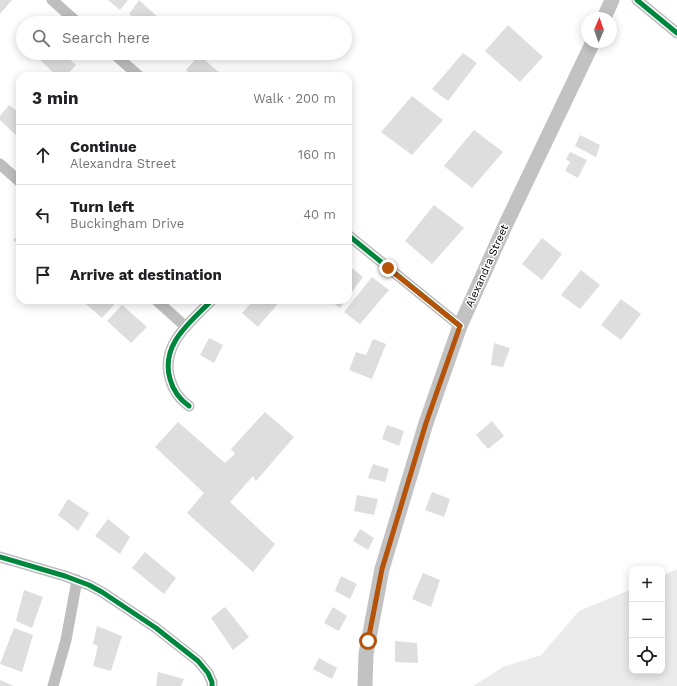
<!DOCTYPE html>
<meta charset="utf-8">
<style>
body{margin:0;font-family:"Work Sans",sans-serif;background:#f6f6f6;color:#202124}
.controls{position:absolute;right:12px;bottom:12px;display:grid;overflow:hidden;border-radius:8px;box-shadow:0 2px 10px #0003}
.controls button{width:36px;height:36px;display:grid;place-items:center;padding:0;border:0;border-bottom:1px solid #e0e0e0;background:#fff;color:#202124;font:20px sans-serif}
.compass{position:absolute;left:581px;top:12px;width:36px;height:36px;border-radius:50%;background:#fff;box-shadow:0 2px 10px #0003;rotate:2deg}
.stop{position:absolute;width:12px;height:12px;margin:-9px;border:3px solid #b45309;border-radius:50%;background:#fff}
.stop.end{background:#b45309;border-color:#fff;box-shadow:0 1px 4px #0008}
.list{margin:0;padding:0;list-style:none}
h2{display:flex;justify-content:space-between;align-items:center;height:52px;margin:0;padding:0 16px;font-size:17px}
h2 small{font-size:13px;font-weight:400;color:#757577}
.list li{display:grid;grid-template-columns:26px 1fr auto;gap:12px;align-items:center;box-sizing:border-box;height:60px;padding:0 16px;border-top:1px solid #e0e0e0}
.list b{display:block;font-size:15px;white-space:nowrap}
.list p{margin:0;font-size:13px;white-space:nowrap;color:#757577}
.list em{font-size:13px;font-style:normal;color:#757577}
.icon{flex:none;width:22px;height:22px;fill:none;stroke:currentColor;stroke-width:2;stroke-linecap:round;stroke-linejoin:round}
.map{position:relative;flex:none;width:677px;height:686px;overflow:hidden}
.search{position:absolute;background:#fff;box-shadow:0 2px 10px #0003;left:16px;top:16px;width:336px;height:44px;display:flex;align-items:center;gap:10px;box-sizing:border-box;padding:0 14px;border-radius:22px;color:#757577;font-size:15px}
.panel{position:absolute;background:#fff;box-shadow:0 2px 10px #0003;left:16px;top:72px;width:336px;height:232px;border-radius:12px}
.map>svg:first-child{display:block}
.green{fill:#ebebeb}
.building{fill:#dedede}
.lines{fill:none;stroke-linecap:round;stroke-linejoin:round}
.minor{stroke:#bebebe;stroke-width:11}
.secondary{stroke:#c2c2c2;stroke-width:15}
.cycleway-casing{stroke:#fff;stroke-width:8}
.cycleway{stroke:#00873e;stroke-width:5}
.route{stroke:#b45309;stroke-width:5}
.labels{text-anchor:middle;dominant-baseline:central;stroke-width:3;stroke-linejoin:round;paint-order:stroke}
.street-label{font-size:11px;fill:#000;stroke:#fff}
</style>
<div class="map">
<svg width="677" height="686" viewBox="0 0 677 686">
<rect width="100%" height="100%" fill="#fff"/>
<path class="green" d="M677,569V686H473L503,667L541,655L579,611L632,589V671H662V576Z"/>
<path class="building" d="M0,0H12L0,14Z
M108,0H128L120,10Z
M139,0L160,19L157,23H140L129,14Z
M508,25L543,57L520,82L485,51Z
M40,53H62L76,65L66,76H57L37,57Z
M179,53H189L185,58Z
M463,53L477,63L448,101L432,89Z
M199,55L222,75L193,76L186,70Z
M412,96L443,120L412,155L381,132Z
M9,105L20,114V139L0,120V116Z
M474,130L503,152L472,188L444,166Z
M580,135L600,145L596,157L575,146Z
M570,152L587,160L578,178L565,171L570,162L566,159Z
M434,205L464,228L432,264L405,241Z
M20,233V246L13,240Z
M542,238L562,254L542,280L522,264Z
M348,265L363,277L348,297Z
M581,270L600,285L580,309L561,295Z
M372,277L389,290L360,324L344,312Z
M621,299L641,314L621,340L601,325Z
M81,300H109L114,305L102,318Z
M254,300H281L258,327L242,313Z
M329,300H346L340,308Z
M122,305L147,327L131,343L107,321Z
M209,338L223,345L214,363L200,355Z
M373,339L386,344L372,379L349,370L356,352L366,355Z
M494,343L510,348L503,367L491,365Z
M265,412L294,437L256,481L253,476L230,502L275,544L253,572L187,513L204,493L155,447L178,422L225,463L235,454L231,449Z
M492,421L504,436L488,449L476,435Z
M387,425L404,431L399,446L382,439Z
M373,464L389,469L385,482L368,478Z
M432,492L450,499L444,517L425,510Z
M357,495L378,499L374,515L354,511Z
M68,499L89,513L78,531L58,515Z
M108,519L130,537L120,554L95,536Z
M360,529L374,538L368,550L353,541Z
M145,552L176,578L164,594L132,568Z
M423,573L440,580L431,607L412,599Z
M341,576L357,584L350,599L335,591Z
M24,590L43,597L32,628L16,621Z
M225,607L249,637L233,650L211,618Z
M333,607L347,616L339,631L324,623Z
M97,626L122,636L111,671L93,666L98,646L93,644Z
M14,628L33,635L22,672L0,664Z
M395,641L417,643L418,663L395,662Z
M319,658L337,668L332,679L313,669Z
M158,672L184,679L181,686H156Z
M0,680L14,686H0Z"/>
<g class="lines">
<path class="minor" d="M52,0L78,23
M637,0L677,33
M113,53L139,76
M0,164L20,182
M348,235L460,326
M156,300L186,327
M189,406C179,399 173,390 170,379C160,344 191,322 212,300
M0,557L65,576L89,585L102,592L156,628L198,661L208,673L212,682V686
M53,686L66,640L77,580"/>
<path class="secondary" d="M604,18L612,0
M365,686L366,654L382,569L426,423L460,326L505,226L593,42"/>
<g class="cycleway-casing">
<path id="cycleway" d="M637,0L677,33
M348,235L460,326
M189,406C179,399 173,390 170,379C160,344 191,322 212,300
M0,557L65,576L89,585L102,592L156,628L198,661L208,673L212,682V686"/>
</g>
<use href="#cycleway" class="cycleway"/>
</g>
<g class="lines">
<path class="route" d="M368,641L382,569L426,423L460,326L388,268"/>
</g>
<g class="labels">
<g class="street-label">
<text transform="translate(487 266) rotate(-66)">Alexandra Street</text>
</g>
</g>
</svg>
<div class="controls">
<button>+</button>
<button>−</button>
<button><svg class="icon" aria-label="locate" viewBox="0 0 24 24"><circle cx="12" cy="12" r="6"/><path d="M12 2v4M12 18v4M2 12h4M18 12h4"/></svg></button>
</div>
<svg class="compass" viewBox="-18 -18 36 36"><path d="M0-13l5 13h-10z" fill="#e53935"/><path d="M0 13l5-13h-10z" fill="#757577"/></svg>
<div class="stop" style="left:368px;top:641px"></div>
<div class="stop end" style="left:388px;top:268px"></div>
<div class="search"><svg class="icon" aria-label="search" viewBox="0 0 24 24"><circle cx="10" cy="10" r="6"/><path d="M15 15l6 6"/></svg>Search here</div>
<section class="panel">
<h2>3 min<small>Walk · 200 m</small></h2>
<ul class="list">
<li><svg class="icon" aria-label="ahead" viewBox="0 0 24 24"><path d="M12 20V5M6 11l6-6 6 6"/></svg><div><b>Continue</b><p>Alexandra Street</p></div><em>160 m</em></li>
<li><svg class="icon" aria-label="left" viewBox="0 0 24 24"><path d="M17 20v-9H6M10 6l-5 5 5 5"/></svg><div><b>Turn left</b><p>Buckingham Drive</p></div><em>40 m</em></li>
<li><svg class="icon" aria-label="arrive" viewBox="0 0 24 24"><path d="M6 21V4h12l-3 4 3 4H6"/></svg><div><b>Arrive at destination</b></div></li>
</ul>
</section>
</div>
